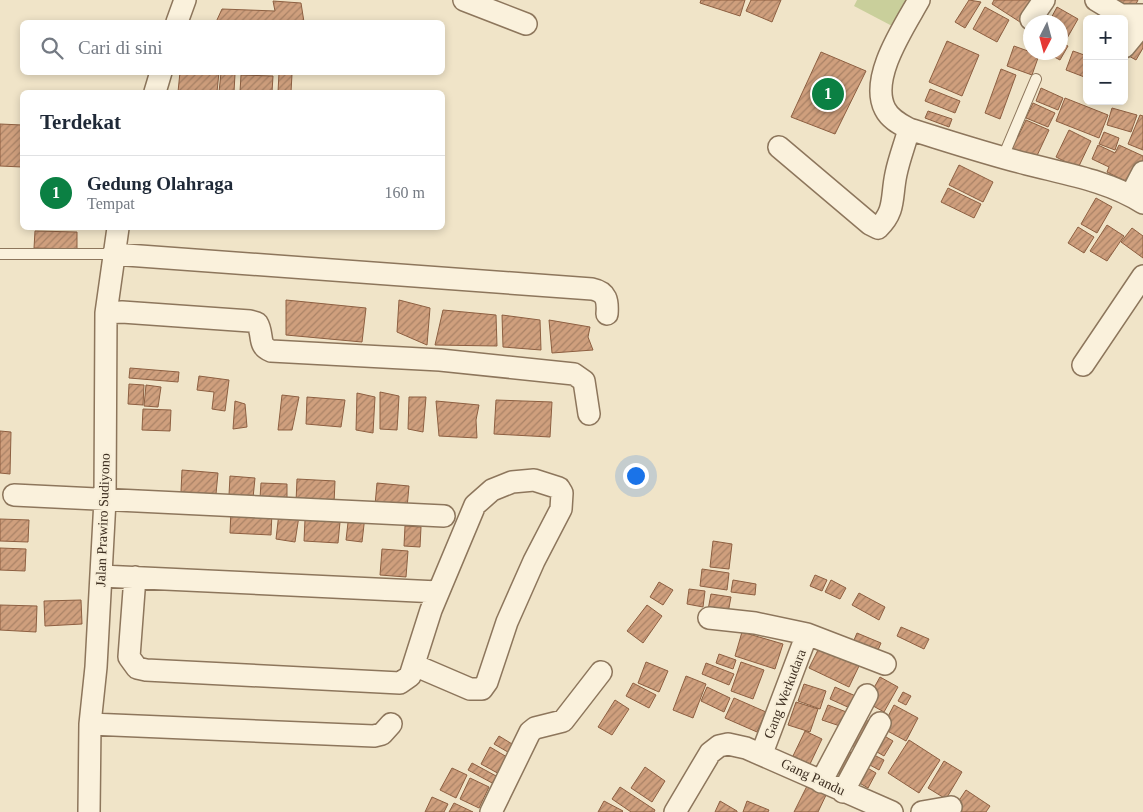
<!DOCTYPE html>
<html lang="id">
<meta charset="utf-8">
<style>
body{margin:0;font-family:Georgia,serif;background:#f2f2f3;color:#1f2937}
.controls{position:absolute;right:15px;top:15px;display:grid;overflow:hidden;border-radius:8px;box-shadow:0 2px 8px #0003}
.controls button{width:45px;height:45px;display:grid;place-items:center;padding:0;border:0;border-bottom:1px solid #e0e1e3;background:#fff;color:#1f2937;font:25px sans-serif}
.compass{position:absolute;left:1023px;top:15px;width:45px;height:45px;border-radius:50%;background:#fff;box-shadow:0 2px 8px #0003;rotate:186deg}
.you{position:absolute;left:635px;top:475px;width:18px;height:18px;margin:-12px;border:4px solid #fff;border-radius:50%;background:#1a73e8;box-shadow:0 0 0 8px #1a73e833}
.badge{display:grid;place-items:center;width:32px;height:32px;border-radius:50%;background:#0b8043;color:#fff;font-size:16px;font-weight:700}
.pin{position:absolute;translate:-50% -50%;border:2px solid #fff;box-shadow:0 1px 5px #0006}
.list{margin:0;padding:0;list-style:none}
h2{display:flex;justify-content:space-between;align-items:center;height:65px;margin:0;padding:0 20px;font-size:21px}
h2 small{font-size:16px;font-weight:400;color:#747a83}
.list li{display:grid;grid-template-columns:32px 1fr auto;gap:15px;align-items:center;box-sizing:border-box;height:75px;padding:0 20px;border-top:1px solid #e0e1e3}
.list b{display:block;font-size:19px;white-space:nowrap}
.list p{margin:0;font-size:16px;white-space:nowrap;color:#747a83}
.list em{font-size:16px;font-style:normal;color:#747a83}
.icon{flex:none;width:28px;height:28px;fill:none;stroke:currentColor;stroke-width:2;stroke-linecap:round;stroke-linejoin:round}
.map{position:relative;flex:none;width:1143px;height:812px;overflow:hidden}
.search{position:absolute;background:#fff;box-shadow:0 2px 8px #0003;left:20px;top:20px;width:425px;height:55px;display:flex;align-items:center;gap:12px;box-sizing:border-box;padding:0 18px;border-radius:8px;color:#747a83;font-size:19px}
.panel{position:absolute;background:#fff;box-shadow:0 2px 8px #0003;left:20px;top:90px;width:425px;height:140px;border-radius:8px}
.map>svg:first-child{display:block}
.park{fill:#c9cf9b}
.building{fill:url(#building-hatch);stroke:#8d5f41}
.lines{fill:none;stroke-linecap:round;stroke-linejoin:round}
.lane-casing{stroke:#8d765c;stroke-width:12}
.street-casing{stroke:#8d765c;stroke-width:24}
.lane{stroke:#faf1dc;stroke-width:10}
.street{stroke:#faf1dc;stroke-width:21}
.labels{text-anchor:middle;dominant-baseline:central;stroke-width:4;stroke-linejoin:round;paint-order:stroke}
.street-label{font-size:14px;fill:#3d2e20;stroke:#f7eed8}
</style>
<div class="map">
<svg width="1143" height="812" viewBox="0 0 1143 812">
<defs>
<pattern id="building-hatch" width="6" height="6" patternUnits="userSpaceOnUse" patternTransform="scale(1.25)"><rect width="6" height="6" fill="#cf9f7d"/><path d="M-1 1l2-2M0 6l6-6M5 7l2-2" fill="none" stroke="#a98266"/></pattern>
</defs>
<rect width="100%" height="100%" fill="#f0e4c8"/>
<path class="park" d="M857,0H911L894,27L854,6Z"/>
<path class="building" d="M701,0H745L740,16L700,3Z
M751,0H781L772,22L746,11Z
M969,0L981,2L965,28L955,22Z
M994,0H1034L1020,22L992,4Z
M1110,0H1138L1132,12Z
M273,1L301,3L304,22H216L222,9L275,11Z
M985,7L1009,20L997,42L973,29Z
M1057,7L1078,19L1066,40L1060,36V22H1049Z
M1143,33V48L1136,60L1127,55Z
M947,41L979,55L962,96L929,82Z
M1060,42L1068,46L1060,60L1045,52H1060Z
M1014,46L1039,55L1032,75L1007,66Z
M1073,51L1087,56V78L1066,70Z
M821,52L866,71L835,134L791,117Z
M1001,69L1016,75L1000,119L985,113Z
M180,72H219L217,92H178Z
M221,73L235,74L234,92H219Z
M279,73L292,74L291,92H278Z
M241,75L273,76L272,92H240Z
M1041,88L1063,98L1058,110L1036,101Z
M930,89L960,101L955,113L925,101Z
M1065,98L1108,115L1099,138L1056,121Z
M1033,103L1055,113L1048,127L1026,118Z
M1112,108L1137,115L1131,132L1107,125Z
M928,111L952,119L949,127L925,118Z
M1140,115L1143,116V150L1128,144Z
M1026,120L1049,130L1034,162L1011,151Z
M0,124L22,125V167L0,166Z
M1069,130L1091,141L1078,168L1056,157Z
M1104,132L1119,138L1115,150L1099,144Z
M1098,145L1115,153L1119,145L1143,156V163L1133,185L1107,172L1109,167L1092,159Z
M959,165L993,182L983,202L949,185Z
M948,188L981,204L974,218L941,202Z
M1096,198L1112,207L1097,233L1081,224Z
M1107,225L1124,236L1107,261L1090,251Z
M1078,227L1094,237L1084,253L1068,243Z
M1132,228L1143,236V258L1121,242Z
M35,231L77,232V249L34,248Z
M286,300L366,308L362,342L286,335Z
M399,300L430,308L427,345L397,332Z
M443,310L496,315L497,346L435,345Z
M502,315L540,320L541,350L503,347Z
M549,320L590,327L588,337L593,350L552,353Z
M130,368L179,372L178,382L129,378Z
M199,376L229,380L225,411L212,409L214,392L197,390Z
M129,384L144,385L143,405L128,404Z
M146,385L161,387L158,407L144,406Z
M380,392L399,396L397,430L380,429Z
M357,393L375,397L373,433L356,430Z
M282,395L299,397L292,430H278Z
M307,397L345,400L341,427L306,424Z
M409,397H426L423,432L408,429Z
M496,400L552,402L550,437L494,434Z
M235,401L245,404L247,427L233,429Z
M436,401L479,405L476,420L477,438L439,436Z
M143,409L171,410L170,431L142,430Z
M0,431L11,432L10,474L0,473Z
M182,470L218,473L216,494L181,492Z
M230,476L255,478L253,498L229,495Z
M297,479L335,481L334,504L296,502Z
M261,483L287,484V500L260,498Z
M377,483L409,486L407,508L375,505Z
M231,510L272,512L271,535L230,533Z
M279,513L299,516L295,542L276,539Z
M349,514L365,516L362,542L346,540Z
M0,519L29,520L28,542L0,541Z
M305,520L340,522L338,543L304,541Z
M405,526L421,527L420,547L404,546Z
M713,541L732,544L729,569L710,567Z
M0,548L26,549L25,571L0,570Z
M382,549L408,551L406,577L380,575Z
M702,569L729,573L727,590L700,586Z
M815,575L827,580L822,591L810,586Z
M733,580L756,584L755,595L731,592Z
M831,580L846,588L840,599L825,592Z
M659,582L673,590L663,605L650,597Z
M689,589L705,591L703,607L687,604Z
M859,593L885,607L879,620L852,605Z
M711,594L731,597L727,618L707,615Z
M81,600L82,624L45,626L44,601Z
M0,605L37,606L36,632L0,630Z
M647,605L662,616L643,643L627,631Z
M901,627L929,639L924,649L897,636Z
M742,632L783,644L775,669L735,656Z
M857,633L881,643L875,657L851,647Z
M819,648L859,666L849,687L809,668Z
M719,654L736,660L733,669L716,663Z
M646,662L668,671L659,692L638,683Z
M741,662L764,670L753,699L731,691Z
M706,663L734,674L729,685L702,674Z
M686,676L706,684L693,718L673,710Z
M880,677L898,687L884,712L866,702Z
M633,683L656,695L649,708L626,696Z
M804,684L826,691L820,709L798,701Z
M707,687L730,698L724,712L701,701Z
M835,687L858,697L852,709L830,699Z
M903,692L911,696L906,705L898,701Z
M734,698L766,712L757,732L725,718Z
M615,700L629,709L612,735L598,727Z
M796,702L818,709L810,732L788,725Z
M828,705L849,713L843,727L822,720Z
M894,705L918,718L906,741L882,728Z
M858,716L875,725L861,750L844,741Z
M874,730L893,741L884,756L865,745Z
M805,731L822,739L810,764L793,756Z
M499,736L517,747L513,755L494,744Z
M909,740L940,760L919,793L888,773Z
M490,747L512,760L503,776L481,764Z
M845,749L858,757L846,778L832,770Z
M864,750L884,760L879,770L859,759Z
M944,761L962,772L946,799L928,788Z
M472,763L498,777L494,784L468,770Z
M859,763L876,773L868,788L851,778Z
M645,767L665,781L652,802L631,788Z
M452,768L467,775L456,798L440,790Z
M470,778L489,787L479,808L460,799Z
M808,784L827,793L818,812H794Z
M620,787L655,810L654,812H631L612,799Z
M966,790L990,806L986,812H959L954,808Z
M432,797L448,804L444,812H425Z
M604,801L623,811L622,812H598Z
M720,801L737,811V812H715Z
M747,801L769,810L768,812H743Z
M454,803L473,812H449Z"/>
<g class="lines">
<g class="lane-casing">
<path id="lane" d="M1003,157L1036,79
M0,254H113"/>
</g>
<g class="street-casing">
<path id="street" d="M464,0L526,24
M919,0C904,27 869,78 885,109C890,119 900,124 909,129C948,141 987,154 1027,164C1066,174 1109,181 1143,203
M1096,0L1121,15H1143
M1031,19L1044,0
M177,22L185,0
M1124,47L1143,24
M155,92L161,72
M779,147L870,224L878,228C896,211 891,197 896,174C899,159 905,144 909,129
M1131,195L1143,172
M113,254L592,289C607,292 608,301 607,314
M106,313L122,312L250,321L257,323C264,334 257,346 271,351L440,360L574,374L584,381L589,414
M1083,365L1143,276
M14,495L444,516
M101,576L438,592
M135,577L129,657L137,668L146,670L400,683L410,676L431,610L475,505L492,490L512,482L534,480L559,488L562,493L561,509L534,561L507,622L487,682L482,689H470L414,665
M709,618L755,623L807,634L885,664
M90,724L374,736L382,734L391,724
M762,753L807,634
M821,782L867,695
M843,792L880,723
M89,812L90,724L96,667L105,500L106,313L118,228
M491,812L530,732L535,728L563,721L601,672
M675,812L710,753L719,746L728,744L746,748L892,812
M922,812L951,807"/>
</g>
<use href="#lane" class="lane"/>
<use href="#street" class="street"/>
</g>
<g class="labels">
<g class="street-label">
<text transform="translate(103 520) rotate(-88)">Jalan Prawiro Sudiyono</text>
<text transform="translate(785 694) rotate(-69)">Gang Werkudara</text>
<text transform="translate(813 777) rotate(25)">Gang Pandu</text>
</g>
</g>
</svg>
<div class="controls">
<button>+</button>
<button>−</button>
</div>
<svg class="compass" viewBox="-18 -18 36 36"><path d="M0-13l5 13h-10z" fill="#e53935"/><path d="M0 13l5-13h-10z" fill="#747a83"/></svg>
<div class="you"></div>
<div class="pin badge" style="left:828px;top:94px">1</div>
<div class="search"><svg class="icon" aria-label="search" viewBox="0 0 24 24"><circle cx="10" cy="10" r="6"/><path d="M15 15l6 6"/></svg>Cari di sini</div>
<section class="panel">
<h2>Terdekat<small></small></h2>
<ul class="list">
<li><span class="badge">1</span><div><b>Gedung Olahraga</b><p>Tempat</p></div><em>160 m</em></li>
</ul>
</section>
</div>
